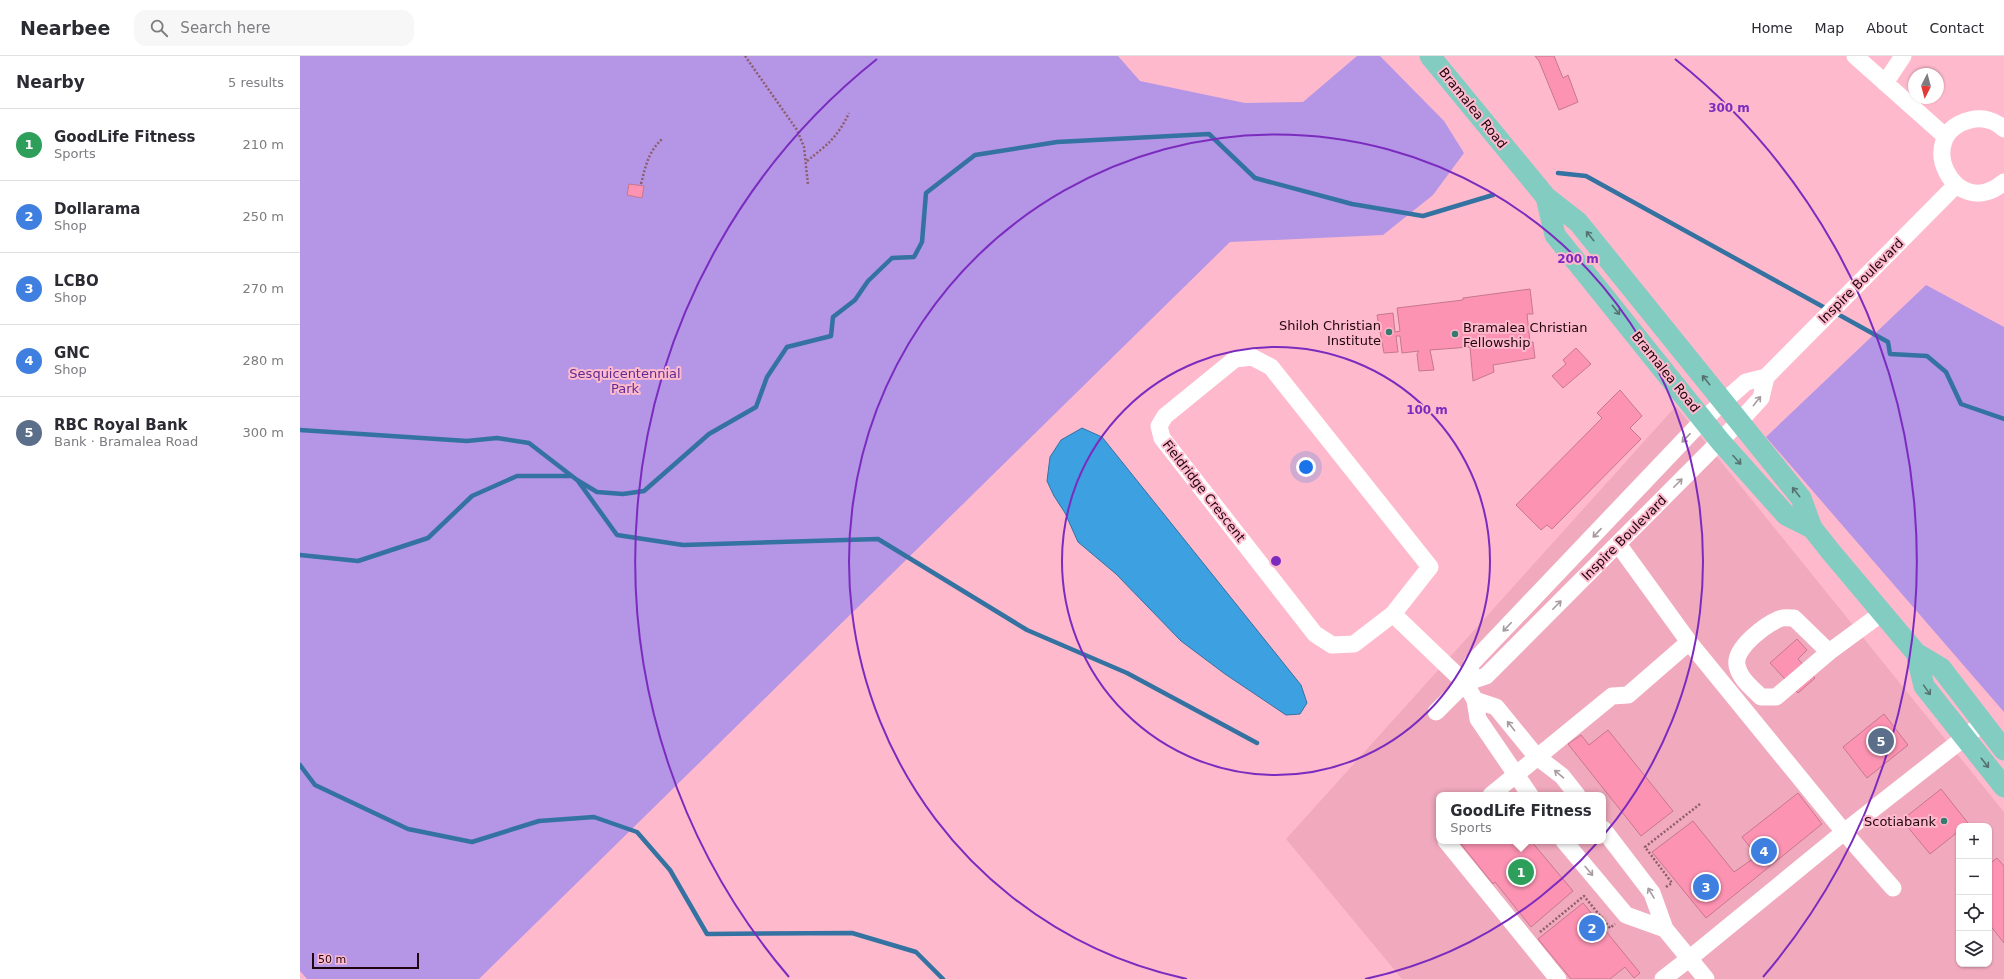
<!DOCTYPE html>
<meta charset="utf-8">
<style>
body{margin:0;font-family:"DejaVu Sans",sans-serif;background:#f7f7f7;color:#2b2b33}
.controls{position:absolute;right:12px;bottom:12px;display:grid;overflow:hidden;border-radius:8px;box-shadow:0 1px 3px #0004}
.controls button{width:36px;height:36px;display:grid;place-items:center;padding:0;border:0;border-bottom:1px solid #e1e1e2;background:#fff;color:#2b2b33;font:20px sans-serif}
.compass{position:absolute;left:1608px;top:12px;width:36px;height:36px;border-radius:50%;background:#fff;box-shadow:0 1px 3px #0004;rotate:186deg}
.scale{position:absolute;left:12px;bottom:10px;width:107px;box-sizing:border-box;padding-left:4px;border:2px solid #20050e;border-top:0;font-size:11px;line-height:14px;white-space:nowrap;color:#20050e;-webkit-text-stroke:3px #febacc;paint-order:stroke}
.you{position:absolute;left:1006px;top:411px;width:14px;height:14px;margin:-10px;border:3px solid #fff;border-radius:50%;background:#1a73e8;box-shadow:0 0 0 6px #1a73e833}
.badge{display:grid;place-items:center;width:26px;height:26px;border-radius:50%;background:#0f766e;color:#fff;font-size:13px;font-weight:700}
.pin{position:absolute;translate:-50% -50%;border:2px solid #fff;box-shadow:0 1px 4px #0006}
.popup{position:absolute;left:1136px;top:736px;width:170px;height:52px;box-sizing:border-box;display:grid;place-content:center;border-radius:8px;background:#fff;filter:drop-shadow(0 1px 3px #0005);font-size:13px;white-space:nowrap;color:#7c7c81}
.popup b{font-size:15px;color:#2b2b33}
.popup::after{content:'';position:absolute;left:50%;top:100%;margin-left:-8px;border:8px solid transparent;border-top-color:#fff}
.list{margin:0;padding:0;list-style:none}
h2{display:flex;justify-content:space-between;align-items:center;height:52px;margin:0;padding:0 16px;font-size:17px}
h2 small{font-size:13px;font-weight:400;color:#7c7c81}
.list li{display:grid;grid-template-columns:26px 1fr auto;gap:12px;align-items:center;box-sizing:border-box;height:72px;padding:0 16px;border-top:1px solid #e1e1e2}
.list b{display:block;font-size:15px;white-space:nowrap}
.list p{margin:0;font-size:13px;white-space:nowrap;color:#7c7c81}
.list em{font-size:13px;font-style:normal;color:#7c7c81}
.icon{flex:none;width:22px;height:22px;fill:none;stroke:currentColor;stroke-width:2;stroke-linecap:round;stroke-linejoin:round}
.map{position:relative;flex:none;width:1704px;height:923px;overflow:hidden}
header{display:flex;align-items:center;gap:24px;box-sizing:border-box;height:56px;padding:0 20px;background:#fff;border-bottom:1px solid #e1e1e2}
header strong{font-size:19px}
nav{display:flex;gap:22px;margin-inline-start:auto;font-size:14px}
.search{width:280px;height:36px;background:#f7f7f7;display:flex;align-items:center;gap:10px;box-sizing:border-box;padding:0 14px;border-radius:12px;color:#7c7c81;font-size:15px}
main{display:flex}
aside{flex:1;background:#fff}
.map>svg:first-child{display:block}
.built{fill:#f1a9bd;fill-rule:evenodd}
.green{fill:#b495e6}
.water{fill:#3da0e0;stroke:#3472a1}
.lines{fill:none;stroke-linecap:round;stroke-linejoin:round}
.stream{stroke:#3472a1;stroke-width:4.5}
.building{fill:#fd93b3;stroke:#c6778e}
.path{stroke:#8c5d6b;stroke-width:2.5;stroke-dasharray:2 2;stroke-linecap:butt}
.minor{stroke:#fff;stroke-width:17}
.major{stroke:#82ccc1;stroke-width:21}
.oneway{stroke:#567270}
.oneway2{stroke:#a69b9f}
.ring{fill:none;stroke:#7b2cbf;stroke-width:2}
.poi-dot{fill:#367b70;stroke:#febacc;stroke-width:1.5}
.labels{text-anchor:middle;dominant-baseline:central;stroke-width:4;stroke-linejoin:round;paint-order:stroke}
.street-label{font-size:13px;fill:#20050e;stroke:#febacc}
.poi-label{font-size:13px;fill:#20050e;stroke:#febacc;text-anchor:end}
.park-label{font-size:13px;fill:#5d2c94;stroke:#febacc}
.centre{fill:#7b2cbf;stroke:#febacc;stroke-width:2}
.ring-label{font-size:12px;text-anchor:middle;font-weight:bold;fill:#7b2cbf;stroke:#febacc;stroke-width:4;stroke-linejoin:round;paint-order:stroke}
</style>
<header>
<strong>Nearbee</strong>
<div class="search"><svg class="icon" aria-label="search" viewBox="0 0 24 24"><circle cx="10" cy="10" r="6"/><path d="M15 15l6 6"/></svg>Search here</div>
<nav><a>Home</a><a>Map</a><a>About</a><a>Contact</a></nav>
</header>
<main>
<aside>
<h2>Nearby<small>5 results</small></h2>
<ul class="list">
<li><span class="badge" style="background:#2e9e5b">1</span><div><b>GoodLife Fitness</b><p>Sports</p></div><em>210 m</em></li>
<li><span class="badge" style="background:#3f7fe0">2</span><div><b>Dollarama</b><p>Shop</p></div><em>250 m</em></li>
<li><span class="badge" style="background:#3f7fe0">3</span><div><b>LCBO</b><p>Shop</p></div><em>270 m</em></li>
<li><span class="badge" style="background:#3f7fe0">4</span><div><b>GNC</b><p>Shop</p></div><em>280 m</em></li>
<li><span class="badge" style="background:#5c6f8a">5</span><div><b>RBC Royal Bank</b><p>Bank · Bramalea Road</p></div><em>300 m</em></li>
</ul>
</aside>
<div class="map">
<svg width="1704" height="923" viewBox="0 0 1704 923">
<rect width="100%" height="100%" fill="#febacc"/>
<path class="built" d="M1376,350L1704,756V923H1102L986,783ZM1139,739H1303V785H1139ZM1659,770H1689V908H1659Z"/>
<path class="green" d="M0,0H818L840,25L945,47L1003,46L1057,0H1080L1144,65L1164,97L1133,139L1083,179L930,186L179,923H7L0,915Z
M1626,229L1704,271V656L1466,381Z"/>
<path class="water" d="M782,372L802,381L1001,629L1007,647L1000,658L986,659L925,618L881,585L816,518L778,486L765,457L754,440L747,425L750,401L761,384Z"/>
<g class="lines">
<path class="stream" d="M1258,117L1286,120L1527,253
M1534,256L1588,286L1590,298L1627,300L1646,316L1661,348L1704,363
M0,374L167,385L197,382L229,387L277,424L297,436L323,438L344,435L409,378L456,351L467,321L487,291L531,280L533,261L555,244L568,225L592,202L614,201L622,186L626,137L675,99L757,86L909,78L955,122L1052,148L1123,160L1193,139
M278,425L317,479L383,489L578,483L727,574L827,617L957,687
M0,499L58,505L128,482L172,440L217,420H272
M0,709L15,729L108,773L172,786L239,765L294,761L337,776L370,814L407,878L552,877L616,896L643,923"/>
</g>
<path class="building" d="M1235,0H1254L1263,22L1268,19L1278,46L1259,54L1239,5Z
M329,128L344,130L342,142L327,139Z
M1230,233L1233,258H1227L1230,286H1233L1235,302L1193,309L1194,316L1173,325L1170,291L1130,294L1134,314L1119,315L1117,298L1119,295L1102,297L1100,280H1096L1098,296L1084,297L1077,259L1093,257L1095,276L1100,275L1097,252L1163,244V242Z
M1276,292L1291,308L1263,332L1252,320L1266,308L1263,304Z
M1320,334L1342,360L1330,372L1341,383L1252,473L1247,469L1241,474L1216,449L1302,362L1297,357Z
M1497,583L1507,594L1498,603L1515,622L1498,637L1470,607Z
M1584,658L1608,689L1567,722L1543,691Z
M1308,674L1373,755L1341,780L1268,688L1281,679L1289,689Z
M1641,733L1668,767L1665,770H1659V775L1630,798L1602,764Z
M1498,737L1522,768L1406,862L1352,796L1393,765L1434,816L1457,800L1442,781Z
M1165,785H1231L1273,835L1231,871L1195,826L1193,828L1161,788Z
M1697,802L1704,810V887L1689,868V808Z
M1283,847L1340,917L1334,922L1325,911L1310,923H1271L1238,883Z"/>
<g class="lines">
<path class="path" d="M445,0L497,74L504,91L508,129
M507,105C528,88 537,82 549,57
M341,128C346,109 348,96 363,82
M1366,831L1372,827L1345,791L1400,748
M1240,876L1284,840L1310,872L1315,868"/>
<path class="minor" d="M1555,0L1646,81
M1585,27L1603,0
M1704,73C1695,64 1682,61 1670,64C1611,79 1656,168 1704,126
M1318,488L1389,586L1544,776L1593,832
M1093,558L1130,511L971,311L952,301L935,303L865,360L859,370L862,382L1015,578L1032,589L1054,588L1093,558L1165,627L1175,644L1178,663L1230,739
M1529,596L1494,562C1490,562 1483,561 1479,563C1465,569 1434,592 1437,609C1439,622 1452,632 1461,641H1476L1529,596L1582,557
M1165,627L1186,620L1440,365L1461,342L1466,321
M1175,644L1196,651L1236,700L1262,720L1277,739
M1136,656L1165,627L1172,607L1404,363L1446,326L1466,321L1656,129
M1191,739L1312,640L1328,639L1389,586
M1303,773L1352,837L1365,873L1406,923
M1146,785L1258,923
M1264,785L1326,859L1365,873
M1363,923L1390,902L1544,776L1683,667"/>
<path class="major" d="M1130,0L1246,141L1278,166L1501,442L1512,472L1531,496L1616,597L1641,612L1704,694
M1246,141L1255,179L1420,385L1486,459L1512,472
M1616,597L1624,630L1704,731"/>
</g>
<defs><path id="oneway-shaft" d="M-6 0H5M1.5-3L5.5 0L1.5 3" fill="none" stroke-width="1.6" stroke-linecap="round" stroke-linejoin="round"/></defs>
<g class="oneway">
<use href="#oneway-shaft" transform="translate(1290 180) rotate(-129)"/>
<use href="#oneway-shaft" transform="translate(1316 254) rotate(51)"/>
<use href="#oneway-shaft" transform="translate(1406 324) rotate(-129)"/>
<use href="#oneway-shaft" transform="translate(1437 404) rotate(48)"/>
<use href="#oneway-shaft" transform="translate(1496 436) rotate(-128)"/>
<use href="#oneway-shaft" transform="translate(1627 634) rotate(55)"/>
<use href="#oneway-shaft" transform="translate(1685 707) rotate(52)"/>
</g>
<g class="oneway2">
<use href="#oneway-shaft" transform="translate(1457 345) rotate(-52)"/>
<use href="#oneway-shaft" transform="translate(1386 382) rotate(133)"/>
<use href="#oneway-shaft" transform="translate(1378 427) rotate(-45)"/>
<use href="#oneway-shaft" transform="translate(1297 477) rotate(133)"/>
<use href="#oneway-shaft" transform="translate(1257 549) rotate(-45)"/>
<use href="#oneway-shaft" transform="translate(1207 571) rotate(134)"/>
<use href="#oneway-shaft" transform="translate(1211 670) rotate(-128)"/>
<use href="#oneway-shaft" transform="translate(1259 718) rotate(-140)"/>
<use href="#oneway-shaft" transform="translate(1289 815) rotate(50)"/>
<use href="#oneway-shaft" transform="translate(1351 837) rotate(-121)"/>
</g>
<g class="ring">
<circle cx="976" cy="505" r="214"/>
<path d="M887 923A427 427 0 1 1 1065 923"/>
<path d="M489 921A641 641 0 0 1 577 3M1375 3A641 641 0 0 1 1463 921"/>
</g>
<g class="poi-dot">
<circle cx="1089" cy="276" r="4"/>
<circle cx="1155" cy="278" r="4"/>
<circle cx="1644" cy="765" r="4"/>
</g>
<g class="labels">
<g class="street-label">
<text transform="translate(1173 52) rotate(51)">Bramalea Road</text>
<text transform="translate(1561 225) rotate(-45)">Inspire Boulevard</text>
<text transform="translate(1366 316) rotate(51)">Bramalea Road</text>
<text transform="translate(904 435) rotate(52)">Fieldridge Crescent</text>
<text transform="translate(1324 482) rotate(-45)">Inspire Boulevard</text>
</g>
<g class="poi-label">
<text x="1081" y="269">Shiloh Christian<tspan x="1081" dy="15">Institute</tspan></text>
<text x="1163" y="271" text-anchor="start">Bramalea Christian<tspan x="1163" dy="15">Fellowship</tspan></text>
<text x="1636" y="765">Scotiabank</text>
</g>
<g class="park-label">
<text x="325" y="317">Sesquicentennial<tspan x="325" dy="15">Park</tspan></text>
</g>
</g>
<circle cx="976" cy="505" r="6" class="centre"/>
<g class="ring-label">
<text x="1429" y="56">300 m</text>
<text x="1278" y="207">200 m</text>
<text x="1127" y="358">100 m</text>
</g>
</svg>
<div class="controls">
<button>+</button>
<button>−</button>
<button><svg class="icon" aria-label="locate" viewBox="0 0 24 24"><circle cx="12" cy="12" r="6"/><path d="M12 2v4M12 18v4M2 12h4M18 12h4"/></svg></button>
<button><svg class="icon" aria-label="layers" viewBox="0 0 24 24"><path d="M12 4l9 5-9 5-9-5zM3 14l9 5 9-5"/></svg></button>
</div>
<svg class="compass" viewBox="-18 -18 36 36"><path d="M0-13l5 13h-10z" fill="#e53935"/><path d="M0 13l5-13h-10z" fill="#7c7c81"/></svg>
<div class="scale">50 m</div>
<div class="you"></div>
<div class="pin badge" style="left:1221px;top:816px;background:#2e9e5b">1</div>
<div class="popup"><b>GoodLife Fitness</b>Sports</div>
<div class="pin badge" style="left:1292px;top:872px;background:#3f7fe0">2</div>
<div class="pin badge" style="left:1406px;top:831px;background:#3f7fe0">3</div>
<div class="pin badge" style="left:1464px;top:795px;background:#3f7fe0">4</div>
<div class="pin badge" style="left:1581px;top:685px;background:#5c6f8a">5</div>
</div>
</main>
